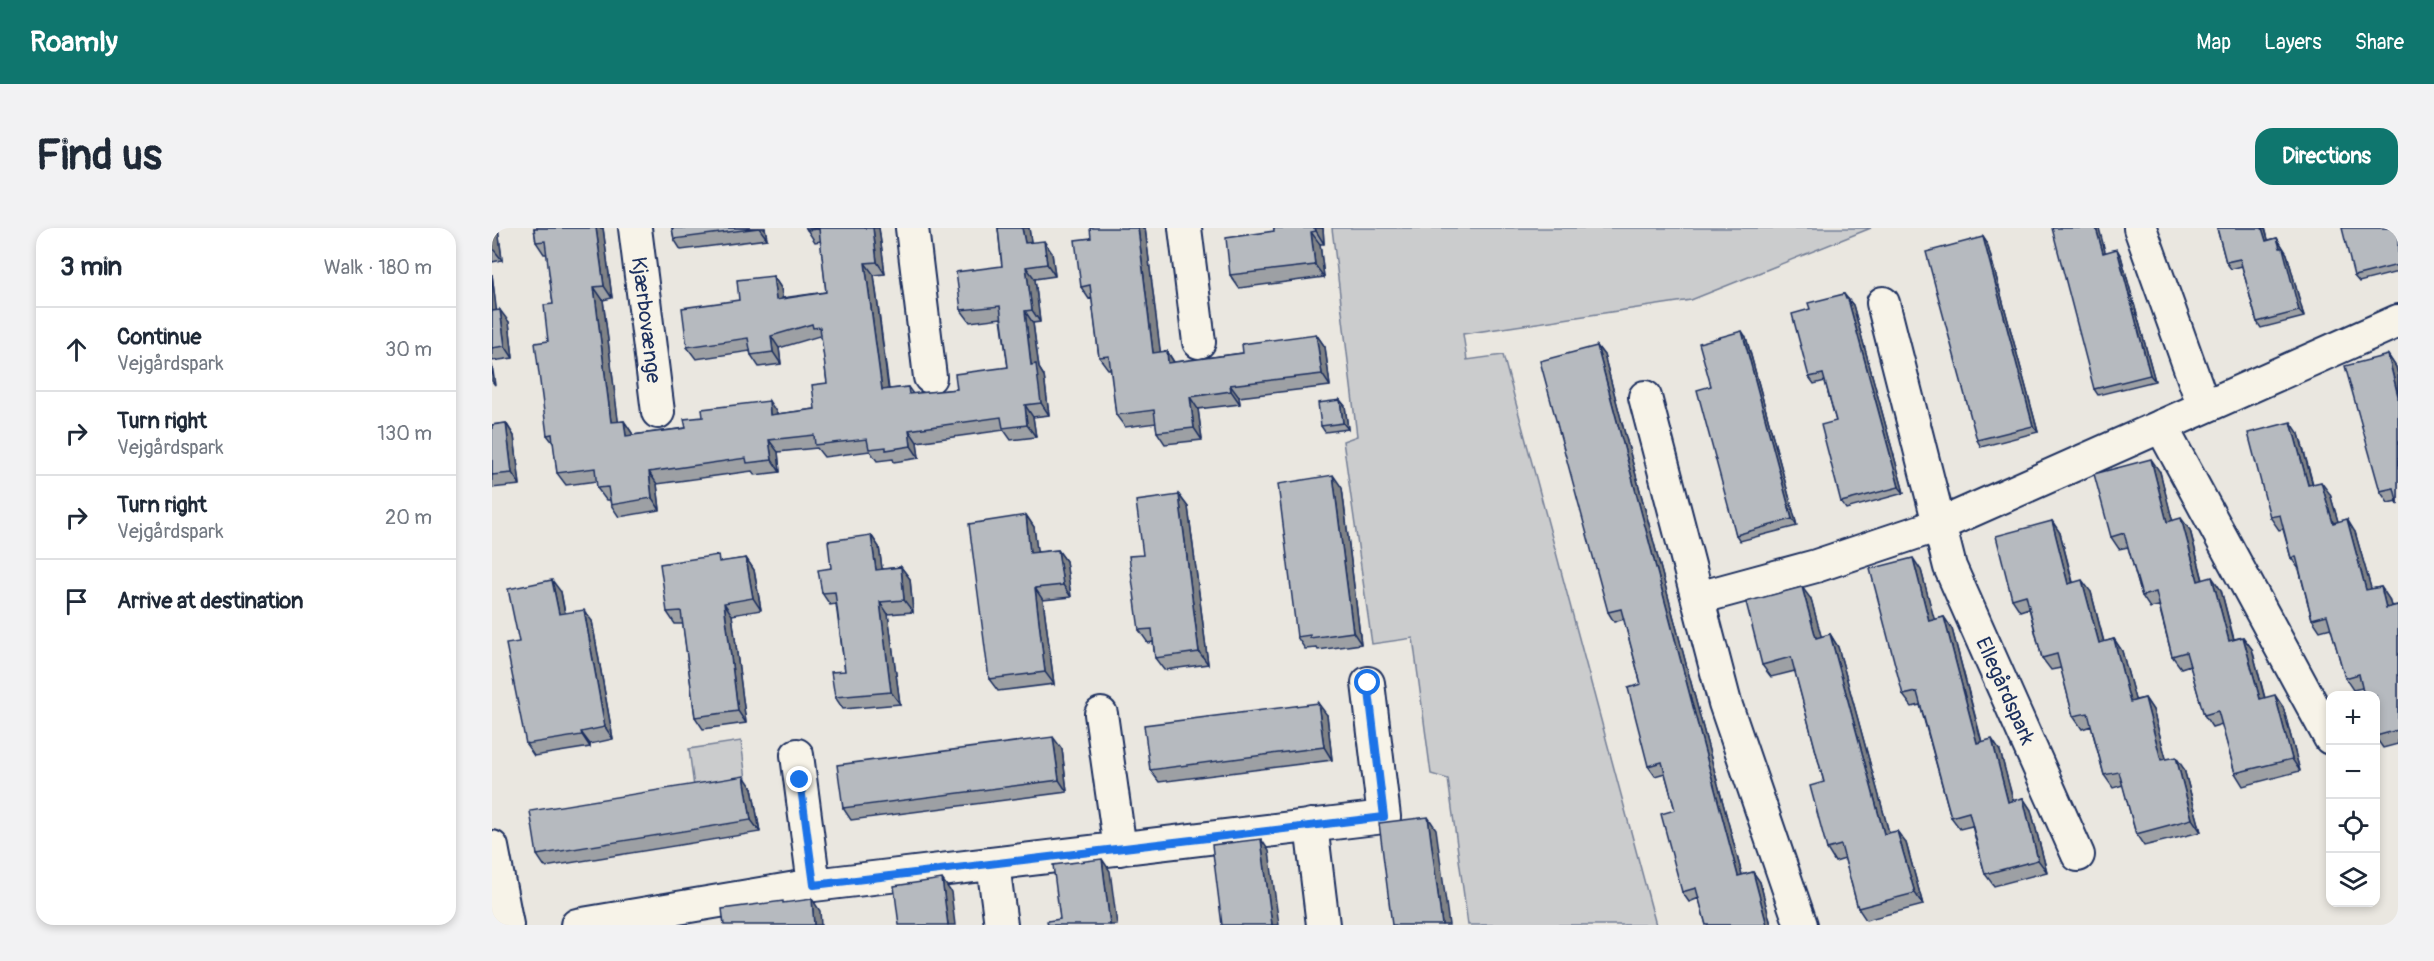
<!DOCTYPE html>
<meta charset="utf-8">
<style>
body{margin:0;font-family:Pangolin,sans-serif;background:#f2f2f3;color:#1f2937}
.controls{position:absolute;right:18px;bottom:18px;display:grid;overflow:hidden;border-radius:12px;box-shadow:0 3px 9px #0003}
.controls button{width:54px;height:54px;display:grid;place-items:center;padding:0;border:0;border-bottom:2px solid #e0e1e3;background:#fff;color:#1f2937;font:30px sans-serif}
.stop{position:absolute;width:18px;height:18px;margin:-14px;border:4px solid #1a73e8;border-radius:50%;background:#fff}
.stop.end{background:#1a73e8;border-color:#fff;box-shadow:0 2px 6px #0008}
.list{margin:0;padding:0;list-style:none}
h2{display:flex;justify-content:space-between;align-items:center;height:78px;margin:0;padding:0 24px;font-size:26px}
h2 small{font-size:20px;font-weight:400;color:#747a83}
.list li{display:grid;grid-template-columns:39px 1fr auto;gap:18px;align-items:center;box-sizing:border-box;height:84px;padding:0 24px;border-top:2px solid #e0e1e3}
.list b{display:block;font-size:22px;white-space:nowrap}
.list p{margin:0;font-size:20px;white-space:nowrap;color:#747a83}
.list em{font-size:20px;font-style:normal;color:#747a83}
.icon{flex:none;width:33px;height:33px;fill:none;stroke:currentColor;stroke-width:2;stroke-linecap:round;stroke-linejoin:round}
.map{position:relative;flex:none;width:1906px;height:697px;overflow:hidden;border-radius:18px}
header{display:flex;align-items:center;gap:36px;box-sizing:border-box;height:84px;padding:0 30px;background:#0f766e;color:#fff}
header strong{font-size:28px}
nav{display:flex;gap:33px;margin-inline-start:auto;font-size:21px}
.intro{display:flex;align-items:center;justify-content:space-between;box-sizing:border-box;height:144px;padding:0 36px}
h1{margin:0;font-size:42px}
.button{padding:15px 27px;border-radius:18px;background:#0f766e;color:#fff;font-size:21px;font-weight:700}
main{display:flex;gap:36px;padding:0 36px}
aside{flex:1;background:#fff;border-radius:18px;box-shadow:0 3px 9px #0003}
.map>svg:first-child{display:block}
.green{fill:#cbcccd;stroke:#737e96;stroke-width:1.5}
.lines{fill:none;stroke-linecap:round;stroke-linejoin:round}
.street-casing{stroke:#1b2f5e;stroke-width:36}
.street{stroke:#f7f3e8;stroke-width:32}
.wall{fill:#9da0a4;stroke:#1b2f5e;stroke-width:1.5}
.shaded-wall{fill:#7f8286;stroke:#1b2f5e;stroke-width:1.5}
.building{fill:#b6babf;stroke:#1b2f5e;stroke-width:1.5}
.route{stroke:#1a73e8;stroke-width:8}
.labels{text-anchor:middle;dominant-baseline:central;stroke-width:6;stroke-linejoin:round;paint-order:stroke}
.street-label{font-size:21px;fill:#1b2f5e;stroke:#f7f3e8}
</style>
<header>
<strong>Roamly</strong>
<nav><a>Map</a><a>Layers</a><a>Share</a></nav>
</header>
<div class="intro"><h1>Find us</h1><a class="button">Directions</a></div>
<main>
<aside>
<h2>3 min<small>Walk · 180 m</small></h2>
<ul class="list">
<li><svg class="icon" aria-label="ahead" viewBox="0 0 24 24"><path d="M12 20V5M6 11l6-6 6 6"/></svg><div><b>Continue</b><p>Vejgårdspark</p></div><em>30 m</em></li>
<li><svg class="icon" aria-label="right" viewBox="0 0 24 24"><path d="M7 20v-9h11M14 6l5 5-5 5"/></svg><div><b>Turn right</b><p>Vejgårdspark</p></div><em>130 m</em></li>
<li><svg class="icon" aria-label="right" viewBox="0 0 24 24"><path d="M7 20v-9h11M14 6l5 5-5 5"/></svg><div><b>Turn right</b><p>Vejgårdspark</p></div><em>20 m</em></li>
<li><svg class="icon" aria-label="arrive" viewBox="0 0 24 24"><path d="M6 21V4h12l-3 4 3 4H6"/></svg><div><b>Arrive at destination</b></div></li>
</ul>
</aside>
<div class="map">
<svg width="1906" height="697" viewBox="0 0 1906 697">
<rect width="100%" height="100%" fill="#eae7e0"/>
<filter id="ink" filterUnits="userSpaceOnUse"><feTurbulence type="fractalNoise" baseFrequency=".0167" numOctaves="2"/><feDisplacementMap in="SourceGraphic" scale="12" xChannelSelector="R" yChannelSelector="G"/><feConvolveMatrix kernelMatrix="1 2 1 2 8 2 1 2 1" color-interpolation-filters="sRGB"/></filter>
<g filter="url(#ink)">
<path class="green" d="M840,0H1379L1199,72L971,106L975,132L1011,127L1164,697H976L956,551L939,546L921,410L880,416L851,213L865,208Z
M249,513L254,551L202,559L197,521Z"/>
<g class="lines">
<g class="street-casing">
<path id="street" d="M143,0L166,184
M420,0L438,149
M693,0L707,114
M1648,0L1712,179
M1391,75L1458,339L1586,627
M1153,169L1233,475L1309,697
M1669,198L1838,510
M1206,370L1324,338L1447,297L1906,93
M609,486L628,621
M305,527L322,657
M819,597L831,697
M0,619L15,697
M501,636L509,697
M85,697L322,657L892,589L876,455"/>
</g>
<use href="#street" class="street"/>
</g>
<path class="wall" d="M0,0H6L10,32L0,34Z
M42,0H111L120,70L111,72L126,194L132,193L140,205V207L194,200L285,185V186L323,181L335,155L330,112L327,108L287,120L289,136L267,139L259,127L258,123L204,131L195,119L247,72L281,48L289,60L290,70L334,64L329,13L323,14L314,0H387L393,46L382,47L397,161L416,159L421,166L465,161L516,139L509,90L478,94L469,82L510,38L506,0H537L539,15L560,25L563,48L543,51L548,94L541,95L547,140L552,148L557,187L541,189L544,209L519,212L512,202L425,214L427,230L402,234L401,231L385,233L378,223L332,229L325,220L286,224L288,244L263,247L260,243L165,256L168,282L127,289L119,277L118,272H114L105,260V253L74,257L65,245L62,216L55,207L56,113L61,76L55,26H52L44,14Z
M180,0H273L275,11L189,22L182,11Z
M653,0L668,124L675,123L682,134L751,125L824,106L833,119L838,158L747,169L748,176L706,181L710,212L673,216L665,204L664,195L633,199L624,187L619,141H616L607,129L600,70L597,71L589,59L599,10Z
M782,0H831L832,16H828L832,49L747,60L738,47L782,3Z
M1725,0H1773L1776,12L1785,10L1795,26L1812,89L1769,100L1765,94L1750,38L1739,41L1734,34Z
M1906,0V44L1867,54L1862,48Z
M1491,9L1495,15L1546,204L1489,219L1485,212Z
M1613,24L1629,28L1663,153L1606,167L1602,161Z
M0,46L4,83L17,94L21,130L0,133Z
M1352,66L1361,77L1412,265L1354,281L1349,274L1344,193L1333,153L1322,156L1317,149L1318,81Z
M1254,109L1305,298L1248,313L1244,307L1219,158Z
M1105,118L1112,127L1250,647L1261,644L1268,654L1279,697H1214L1207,670L1197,674L1190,664L1183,582L1173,545L1163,548L1156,538L1149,456L1132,391L1122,394L1116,384Z
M1896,127L1904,139L1906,147V277L1905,273L1896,275L1888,263Z
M848,172L853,178L856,201L833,204L829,198Z
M14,195L22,208L28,257L0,260V197Z
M1807,206L1821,256L1838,266L1846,294L1863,304L1879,361L1889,359L1897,371L1899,378L1906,377V516L1891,520L1884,510V468L1870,460L1861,462L1853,450L1839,400L1828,403L1820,391L1807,341L1799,330L1791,301L1787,302L1778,289Z
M1668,244L1680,292L1698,302L1711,352L1729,362L1742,411L1751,409L1760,421L1773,470L1791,479L1808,543L1751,558L1743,545L1730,496L1720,499L1712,487L1698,437L1689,440L1680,428L1667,378L1658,380L1650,368L1636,319L1627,321L1619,309Z
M850,260L869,416L826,422L825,420L813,421L805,409Z
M687,267L696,279L716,436L672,442L663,430L661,414L656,415L647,402L651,327Z
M534,287L542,299L545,324L566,322L574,333L579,369L551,372L562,456L506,463L497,451Z
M1560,293L1568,305L1581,354L1599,364L1612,414L1622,411L1630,423L1643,472L1653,470L1661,482L1674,531L1692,541L1709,604L1652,618L1644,606L1631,557L1621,560L1612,547L1599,498L1590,501L1581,488L1569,440L1559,442L1550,430L1537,380L1528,383L1520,371Z
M379,307L387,319L390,341L409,339L418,351L421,384L396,386L408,476L351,481L343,469L353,443L344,376L338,377L330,365L339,340Z
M254,330L262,342L269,382L240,387L254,495L211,501L203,489L191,396H183L175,384L230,334Z
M1429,342L1442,392L1452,389L1460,401L1490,514L1508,523L1521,573L1531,570L1539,582L1555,644L1502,658L1493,646L1480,598L1468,601L1459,589L1428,477L1420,479L1411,467Z
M69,364L73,385L100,393L121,511L98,516V519L42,528L34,516L27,414Z
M1319,371L1329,409L1338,406L1346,419L1397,605L1414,615L1431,677L1374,692L1366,680L1353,631L1343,634L1335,621L1332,554L1303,443L1279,449L1270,437Z
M835,487L840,532L667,554L658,542Z
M570,521L575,564L359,592L351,580Z
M260,560L268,604L53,639L45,627Z"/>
<path class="shaded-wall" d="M0,0H6L10,32L1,21Z
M104,0H111L120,70L112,58Z
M267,0H273L275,11Z
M381,0H387L393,46L385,34Z
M530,0H537L541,27L533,15Z
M646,0H653L670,137L661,125Z
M823,0H831L832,16L824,3Z
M1604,0H1607L1615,31L1611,25Z
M1770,0H1773L1778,19L1774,13Z
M819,4L828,16L832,49L823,37Z
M1491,9L1495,15L1546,204L1541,198Z
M1785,10L1795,26L1812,89L1807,83Z
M552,13L560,25L563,48L555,36Z
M1625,21L1629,28L1663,153L1658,147Z
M373,35L382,47L398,174L390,162Z
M534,39L543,51L548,94L540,82Z
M0,46L6,95L0,87Z
M281,48L289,60L292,84L284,72Z
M102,59L111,72L128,207L119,194Z
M1356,71L1361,77L1412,265L1407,259Z
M8,82L17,94L21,130L13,118Z
M533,83L541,95L547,140L552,148L557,187L549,175L539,137Z
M1250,103L1254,109L1305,298L1300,291Z
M824,106L833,119L838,158L830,146Z
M279,108L287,120L289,136L281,124Z
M1105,118L1112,127L1253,658L1246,648Z
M675,123L683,136L676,135Z
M1896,127L1904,139L1906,147V168Z
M0,136L3,157L0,153Z
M738,157L747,169L748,176L739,163Z
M698,169L706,181L710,212L702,200Z
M848,172L853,178L856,201L851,195Z
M277,173L285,185L287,199L278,187Z
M533,177L541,189L544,209L535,197Z
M132,193L140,205L142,220L134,208Z
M1799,194L1807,206L1824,269L1816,257Z
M14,195L22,208L28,257L20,245Z
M417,202L425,214L427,230L419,218Z
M277,212L286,224L288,244L280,232Z
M1659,231L1668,244L1684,306L1675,294Z
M157,244L165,256L168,282L160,270Z
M841,247L850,260L869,416L861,404Z
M1829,254L1838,266L1850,307L1841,295Z
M687,267L696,279L716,436L707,424Z
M534,287L542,299L547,337L538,325Z
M1689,290L1698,302L1714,365L1706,353Z
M1855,291L1863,304L1883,374L1874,362Z
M1560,293L1568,305L1584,368L1576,356Z
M379,307L387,319L392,354L384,342Z
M566,322L574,333L579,369L571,357Z
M254,330L262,342L269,382L261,370Z
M1421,330L1429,342L1446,405L1437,393Z
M409,339L418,351L421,384L412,372Z
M1720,349L1729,362L1745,425L1737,413Z
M60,352L69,364L75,398L67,386Z
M1590,352L1599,364L1615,427L1607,415Z
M1310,359L1319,371L1333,422L1324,410Z
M1889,359L1897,371L1903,392L1894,380Z
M543,360L551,372L562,456L553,444Z
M388,374L396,386L408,476L399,464Z
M232,375L240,387L254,495L246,483Z
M92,382L100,393L121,511L113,499Z
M1452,389L1460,401L1493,527L1485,515Z
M1338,406L1346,419L1401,619L1392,606Z
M1751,409L1760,421L1776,483L1768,471Z
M1622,411L1630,423L1647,486L1638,474Z
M1783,467L1791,479L1808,543L1800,531Z
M1653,470L1661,482L1678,545L1669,532Z
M826,475L835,487L840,532L832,519Z
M89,504L98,516V519L90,507Z
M561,509L570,521L575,564L567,552Z
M1500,511L1508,523L1525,586L1516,574Z
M1684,529L1692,541L1709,604L1700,591Z
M252,548L260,560L268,604L259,592Z
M1531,570L1539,582L1555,644L1546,632Z
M936,589L944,601L957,697H950Z
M1405,603L1414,615L1431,677L1423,665Z
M769,611L777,623L787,697H780Z
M610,631L618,643L625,697H618Z
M1261,644L1268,654L1279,697H1275Z
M450,651L459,664L463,697H456Z
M320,671L328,683L329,697H322Z"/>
<path class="building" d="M42,0H104L112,58L102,59L119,194L132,193L134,208L194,200L192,191L211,189L210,181L277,173L278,187L323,181L320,157L335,155L328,99L321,100L320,96L279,108L281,124L259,127L256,110L195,119L190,80L247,72L245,52L281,48L284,72L334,64L327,1L315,2L314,0H381L385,34L373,35L390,162L416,159L417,166L465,161L463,146L516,139L508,78L469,82L464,44L510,38L506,0H530L533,15L552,13L555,36L534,39L540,82L533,83L539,137L544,136L549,175L533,177L535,197L511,200L509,189L417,202L419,218L394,222V219L377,221L375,211L323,217L322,207L277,212L280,232L255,235L254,230L157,244L160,270L119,277L116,259L105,260L103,240L65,245L60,206L55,207L43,115L56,113L52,77L61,76L53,13L44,14Z
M180,0H267L182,11Z
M598,0H646L661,125L675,123L676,135L751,125L750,116L824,106L830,146L738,157L739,163L698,169L702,200L665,204L662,182L624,187L617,128L607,129L598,57L589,59L583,12L599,10Z
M782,0H823L824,3L819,4L823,37L738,47L734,10L782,3Z
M1560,0H1604L1611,25L1625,21L1658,147L1602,161Z
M1725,0H1770L1774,13L1785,10L1788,20H1791L1807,83L1765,94L1748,31L1734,34Z
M1850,0H1906V37L1862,48Z
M1491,9L1541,198L1485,212L1434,24Z
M1352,66L1354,71H1356L1407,259L1349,274L1329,197L1344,193L1331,146L1317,149L1300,86L1318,81L1316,75Z
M8,82L13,118L0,120V83Z
M1250,103L1300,291L1244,307L1205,162L1219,158L1207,115Z
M1105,118L1246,648L1261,644L1275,697H1214L1204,660L1190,664L1169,586L1183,582L1170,534L1156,538L1136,460L1149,456L1129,381L1116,384L1048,133Z
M1896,127L1906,168V277L1902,260L1888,263L1853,138Z
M848,172L851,195L829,198L826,175Z
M1799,194L1816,257L1829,254L1841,295L1855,291L1874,362L1889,359L1894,380L1906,377V502L1884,508V468H1872L1867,446L1853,450L1835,387L1820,391L1804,328L1799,330L1788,287L1778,289L1756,205Z
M14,195L20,245L0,247V197Z
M1659,231L1675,294L1689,290L1706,353L1720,349L1737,413L1751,409L1768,471L1783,467L1800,531L1743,545L1726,483L1712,487L1694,424L1680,428L1664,364L1650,368L1632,305L1619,309L1602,246Z
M841,247L861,404L818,410V407L805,409L786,256Z
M687,267L707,424L663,430L660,401L647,402L637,328L651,327L644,273Z
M534,287L538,325L566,322L571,357L543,360L553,444L497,451L477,296Z
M1560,293L1576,356L1590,352L1607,415L1622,411L1638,474L1653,470L1669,532L1684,529L1700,591L1644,606L1627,544L1612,547L1596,485L1581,488L1565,426L1550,430L1534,367L1520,371L1504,308Z
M379,307L384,342L409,339L412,372L388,374L399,464L343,469L339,444L353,443L343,364L330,365L326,342L339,340L336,313Z
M226,327L227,334L254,330L261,370L232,375L246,483L203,489L189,383L175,384L168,336Z
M1421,330L1437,393L1452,389L1485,515L1500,511L1516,574L1531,570L1546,632L1493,646L1477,584L1459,589L1425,464L1411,467L1378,341Z
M60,352L67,386L92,382L113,499L89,504L90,507L34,516L14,416L27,414L16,361Z
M1310,359L1324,410L1338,406L1392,606L1405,603L1423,665L1366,680L1349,617L1335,621L1318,558L1332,554L1299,429L1270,437L1254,374Z
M826,475L832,519L658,542L652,497Z
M561,509L567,552L351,580L345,537Z
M252,548L259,592L45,627L38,583Z
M936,589L950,697H900L887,595Z
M769,611L780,697H730L720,617Z
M610,631L618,697H556L555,693L568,691L561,637Z
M450,651L456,697H407L402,658Z
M320,671L322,697H232L230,681L291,673V675Z"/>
</g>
<g class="lines" filter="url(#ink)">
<path class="route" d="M308,552L322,657L892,589L876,455"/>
</g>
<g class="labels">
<g class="street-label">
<text transform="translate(154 92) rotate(83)">Kjærbovænge</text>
<text transform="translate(1513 463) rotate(66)">Ellegårdspark</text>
</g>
</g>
</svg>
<div class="controls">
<button>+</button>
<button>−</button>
<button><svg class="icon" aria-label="locate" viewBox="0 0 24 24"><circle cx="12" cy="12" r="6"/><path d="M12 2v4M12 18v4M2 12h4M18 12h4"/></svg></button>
<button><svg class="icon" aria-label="layers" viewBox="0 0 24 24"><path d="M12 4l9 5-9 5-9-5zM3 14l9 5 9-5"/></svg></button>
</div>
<div class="stop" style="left:876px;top:455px"></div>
<div class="stop end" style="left:308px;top:552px"></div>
</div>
</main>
